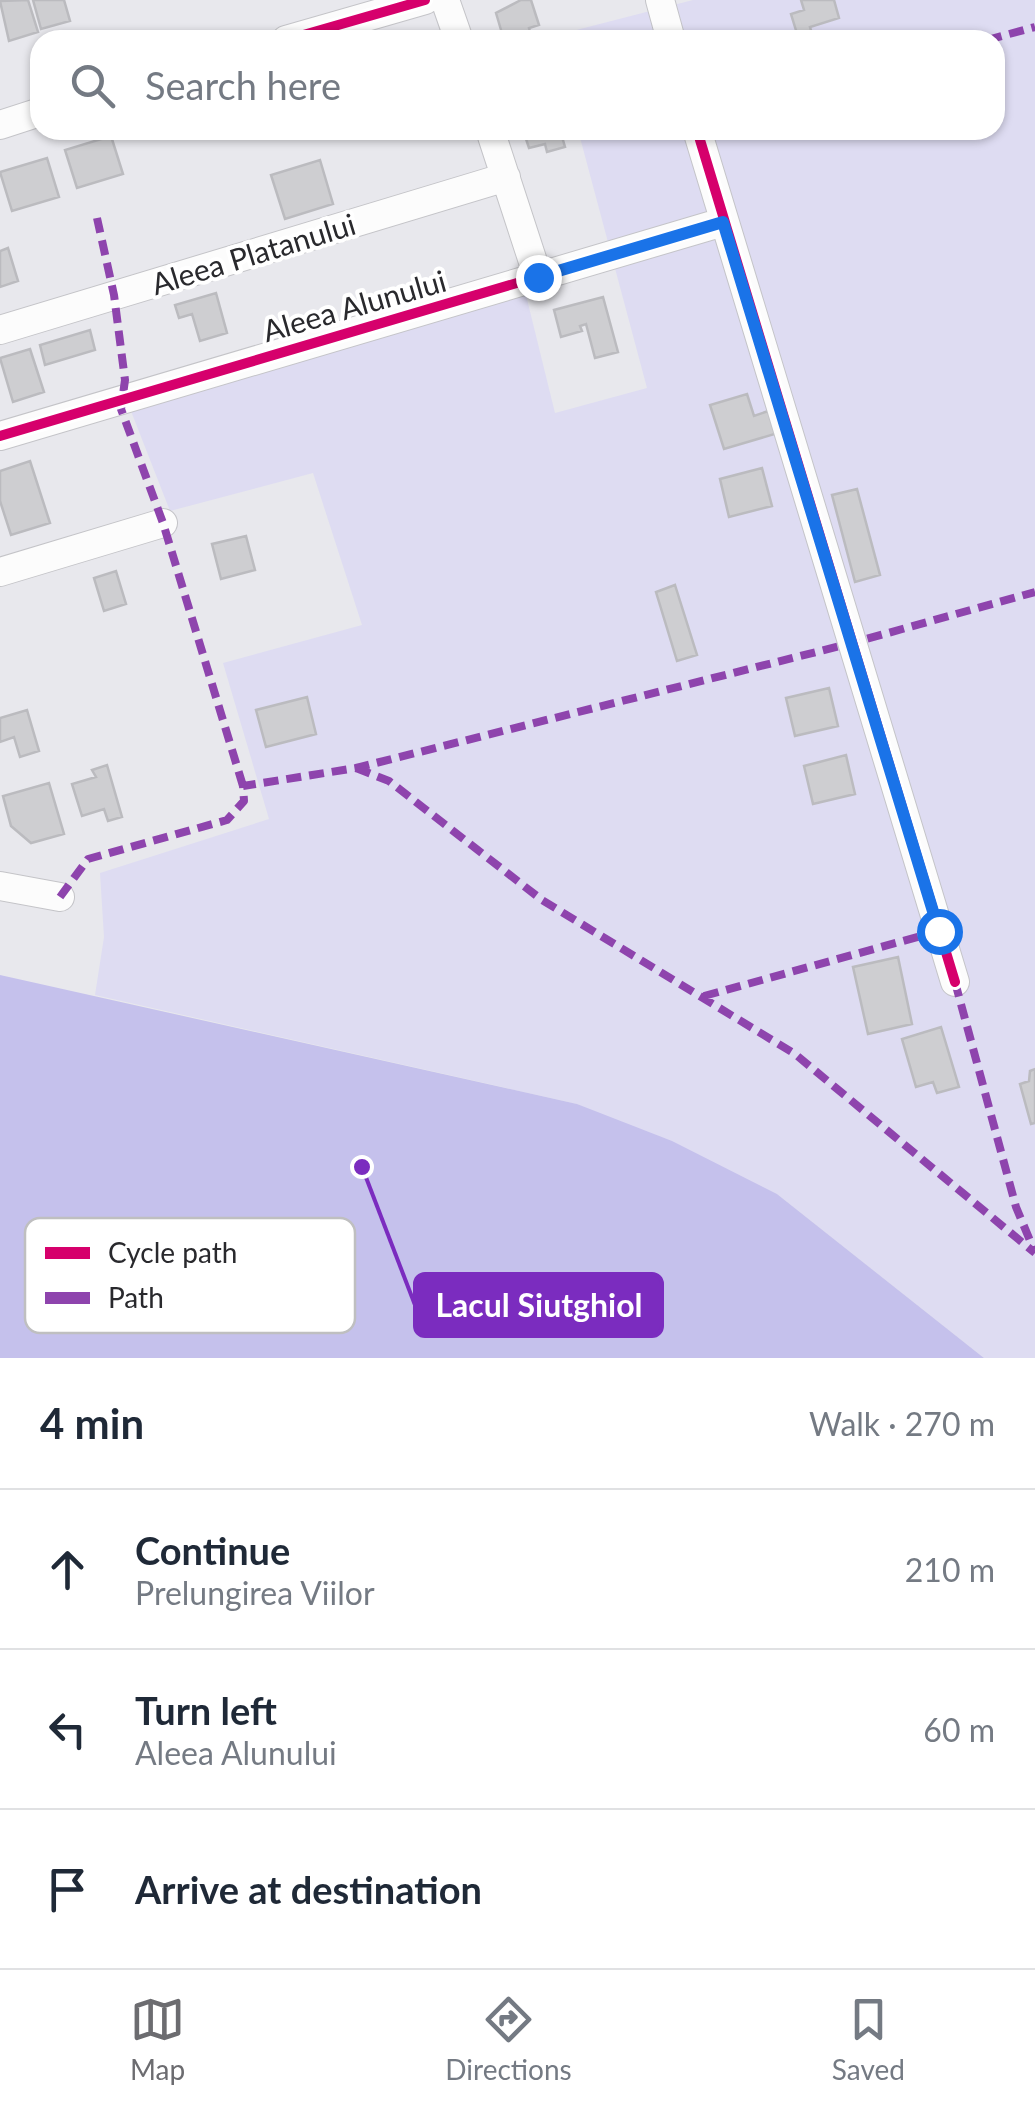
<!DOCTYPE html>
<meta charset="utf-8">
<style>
body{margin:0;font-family:Lato,sans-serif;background:#f6f6f7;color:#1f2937}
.stop{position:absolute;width:30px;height:30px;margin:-22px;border:8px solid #1a73e8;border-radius:50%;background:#fff}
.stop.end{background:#1a73e8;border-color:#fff;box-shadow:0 2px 10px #0008}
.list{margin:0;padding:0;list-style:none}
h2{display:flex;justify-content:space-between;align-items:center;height:130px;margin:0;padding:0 40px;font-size:42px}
h2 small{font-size:32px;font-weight:400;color:#747a83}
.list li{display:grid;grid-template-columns:65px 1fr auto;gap:30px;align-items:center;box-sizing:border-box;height:160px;padding:0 40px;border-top:2px solid #e0e1e3}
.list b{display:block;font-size:38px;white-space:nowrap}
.list p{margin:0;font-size:32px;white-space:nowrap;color:#747a83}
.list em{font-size:32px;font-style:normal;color:#747a83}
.icon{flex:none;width:55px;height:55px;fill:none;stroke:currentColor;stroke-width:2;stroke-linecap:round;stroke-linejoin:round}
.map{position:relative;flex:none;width:1035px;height:1358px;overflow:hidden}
.search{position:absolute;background:#fff;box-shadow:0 2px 8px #0004;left:30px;right:30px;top:30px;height:110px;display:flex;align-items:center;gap:25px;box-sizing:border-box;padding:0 35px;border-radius:30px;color:#747a83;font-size:38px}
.sheet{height:610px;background:#fff}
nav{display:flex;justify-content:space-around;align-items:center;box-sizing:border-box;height:140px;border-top:2px solid #e0e1e3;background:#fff;font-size:28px;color:#747a83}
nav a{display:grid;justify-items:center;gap:5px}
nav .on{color:#6c6c70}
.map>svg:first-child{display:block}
.green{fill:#dedcf2}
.water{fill:#c5c1ec}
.building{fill:#ceced1;stroke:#bbbbbf;stroke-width:2.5}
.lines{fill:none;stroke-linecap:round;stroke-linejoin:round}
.street-casing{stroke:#c4c4c8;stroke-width:30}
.street{stroke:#fcfcfc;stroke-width:28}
.quiet{stroke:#8e44ad;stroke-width:8;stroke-dasharray:15 8;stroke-linecap:butt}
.cycleway-casing{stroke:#fff;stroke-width:16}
.cycleway{stroke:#d6006c;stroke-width:10}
.route{stroke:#1a73e8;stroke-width:12}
.labels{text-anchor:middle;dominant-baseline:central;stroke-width:8;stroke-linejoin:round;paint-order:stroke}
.street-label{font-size:30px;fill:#29292d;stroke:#fff}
.key{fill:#fff;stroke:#bfbfc0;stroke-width:2.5}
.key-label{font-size:28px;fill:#29292d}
.leader{fill:none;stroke:#7b2cbf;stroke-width:4}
.callout-dot{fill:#7b2cbf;stroke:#fff;stroke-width:4}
.callout{fill:#7b2cbf;stroke:#7b2cbf;stroke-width:4}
.callout-label{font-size:32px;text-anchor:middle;font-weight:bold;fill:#fff}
</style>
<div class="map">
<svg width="1035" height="1358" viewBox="0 0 1035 1358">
<rect width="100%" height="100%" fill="#e8e8ed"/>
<path class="green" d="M693,0H1035V1358H984L777,1194L577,1104L95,995L104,937L100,873L269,819L223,663L362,625L313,473L170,511L129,406L525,291L555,413L647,388L578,130H995V40H554L553,36Z"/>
<path class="water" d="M0,975L577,1104L672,1141L777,1194L984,1358H0Z"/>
<path class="building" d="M28,0L38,32L9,41L0,1Z
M33,0H64L70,21L41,29Z
M521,0H531L539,25L529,28L532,38L504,40L496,13Z
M801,0H834L839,18L810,27L814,40H799L791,14L804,10Z
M523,130H560L565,147L547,152L545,144L529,148Z
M111,136L123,174L77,188L65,150Z
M47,158L59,197L12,211L0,172Z
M320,160L333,204L285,219L271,175Z
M8,248L18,281L0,287V251Z
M216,293L227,333L200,341L192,314L179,318L175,305Z
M603,297L618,352L595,358L586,324L580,326L582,331L561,337L554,310Z
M90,330L95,350L45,365L40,345Z
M30,349L44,392L13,402L0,358Z
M747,394L754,416L771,410L778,433L724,449L710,405Z
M30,461L50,523L11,535L0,501V471Z
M762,468L772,506L729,517L720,479Z
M857,489L880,575L855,582L832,495Z
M246,536L255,570L221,579L212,544Z
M116,571L126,604L104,611L94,578Z
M675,585L697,655L677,661L656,592Z
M829,688L838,726L795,736L786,698Z
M307,697L316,734L266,747L256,710Z
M27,710L39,751L20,757L14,737L0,742V718Z
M846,755L855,794L813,804L804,766Z
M107,765L122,817L108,821L104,809L82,816L72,784L96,777L92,770Z
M49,783L64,834L31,843L11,826L3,796Z
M898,957L912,1024L868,1034L853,967Z
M941,1027L959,1087L937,1093L933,1082L916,1087L902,1039Z
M1035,1069V1123L1031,1124L1020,1084L1029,1081L1030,1071Z"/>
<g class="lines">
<g class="street-casing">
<path id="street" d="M445,0L459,40
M660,0L671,40
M286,40L425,0
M0,125L40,112
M490,130L538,277
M697,130L955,982
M0,330L506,177
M0,436L723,222
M0,572L163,523
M0,886L60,897"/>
</g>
<use href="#street" class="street"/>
<path class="quiet" d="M987,40L1035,27
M97,218L114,295L125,380L121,409L163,523L243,786
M356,768L389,781L542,900L795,1054L1035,1253
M60,897L88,859L227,820L244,801L243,786L356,768L852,643L1035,592
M955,982L1016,1207L1034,1250
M704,996L939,931"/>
<g class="cycleway-casing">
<path id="cycleway" d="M286,40L425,0
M697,130L955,982
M0,436L723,222"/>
</g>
<use href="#cycleway" class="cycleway"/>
</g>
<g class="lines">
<path class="route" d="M538,277L723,222L939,931"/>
</g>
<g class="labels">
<g class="street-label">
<text transform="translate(253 253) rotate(-17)">Aleea Platanului</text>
<text transform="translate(354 305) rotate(-16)">Aleea Alunului</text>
</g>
</g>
<rect x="25" y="1218" width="330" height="115" rx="15" class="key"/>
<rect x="45" y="1247" width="45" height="12" fill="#d6006c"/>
<rect x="45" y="1292" width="45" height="12" fill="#8e44ad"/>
<g class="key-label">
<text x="108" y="1263">Cycle path</text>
<text x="108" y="1308">Path</text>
</g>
<path class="leader" d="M362 1167L415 1305"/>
<circle class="callout-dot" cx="362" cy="1167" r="10"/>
<rect class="callout" x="415" y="1274" width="247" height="62" rx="10"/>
<g class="callout-label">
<text x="539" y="1317">Lacul Siutghiol</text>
</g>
</svg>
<div class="stop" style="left:939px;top:931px"></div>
<div class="stop end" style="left:538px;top:277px"></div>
<div class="search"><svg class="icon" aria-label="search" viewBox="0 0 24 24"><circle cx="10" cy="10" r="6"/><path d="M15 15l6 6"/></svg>Search here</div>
</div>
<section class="sheet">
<h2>4 min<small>Walk · 270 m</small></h2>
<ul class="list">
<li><svg class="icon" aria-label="ahead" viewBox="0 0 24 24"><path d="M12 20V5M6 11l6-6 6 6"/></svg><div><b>Continue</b><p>Prelungirea Viilor</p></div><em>210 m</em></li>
<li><svg class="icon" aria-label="left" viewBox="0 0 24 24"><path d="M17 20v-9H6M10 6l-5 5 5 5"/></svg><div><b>Turn left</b><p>Aleea Alunului</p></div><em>60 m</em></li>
<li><svg class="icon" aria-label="arrive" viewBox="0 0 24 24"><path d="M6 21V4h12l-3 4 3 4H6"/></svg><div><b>Arrive at destination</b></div></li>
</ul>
</section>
<nav>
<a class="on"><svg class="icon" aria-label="map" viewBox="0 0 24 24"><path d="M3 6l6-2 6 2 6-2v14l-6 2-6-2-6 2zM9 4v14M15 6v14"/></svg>Map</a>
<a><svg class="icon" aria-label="directions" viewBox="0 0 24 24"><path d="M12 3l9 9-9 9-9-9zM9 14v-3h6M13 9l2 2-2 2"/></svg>Directions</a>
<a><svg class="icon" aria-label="saved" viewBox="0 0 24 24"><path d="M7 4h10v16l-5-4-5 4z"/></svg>Saved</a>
</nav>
